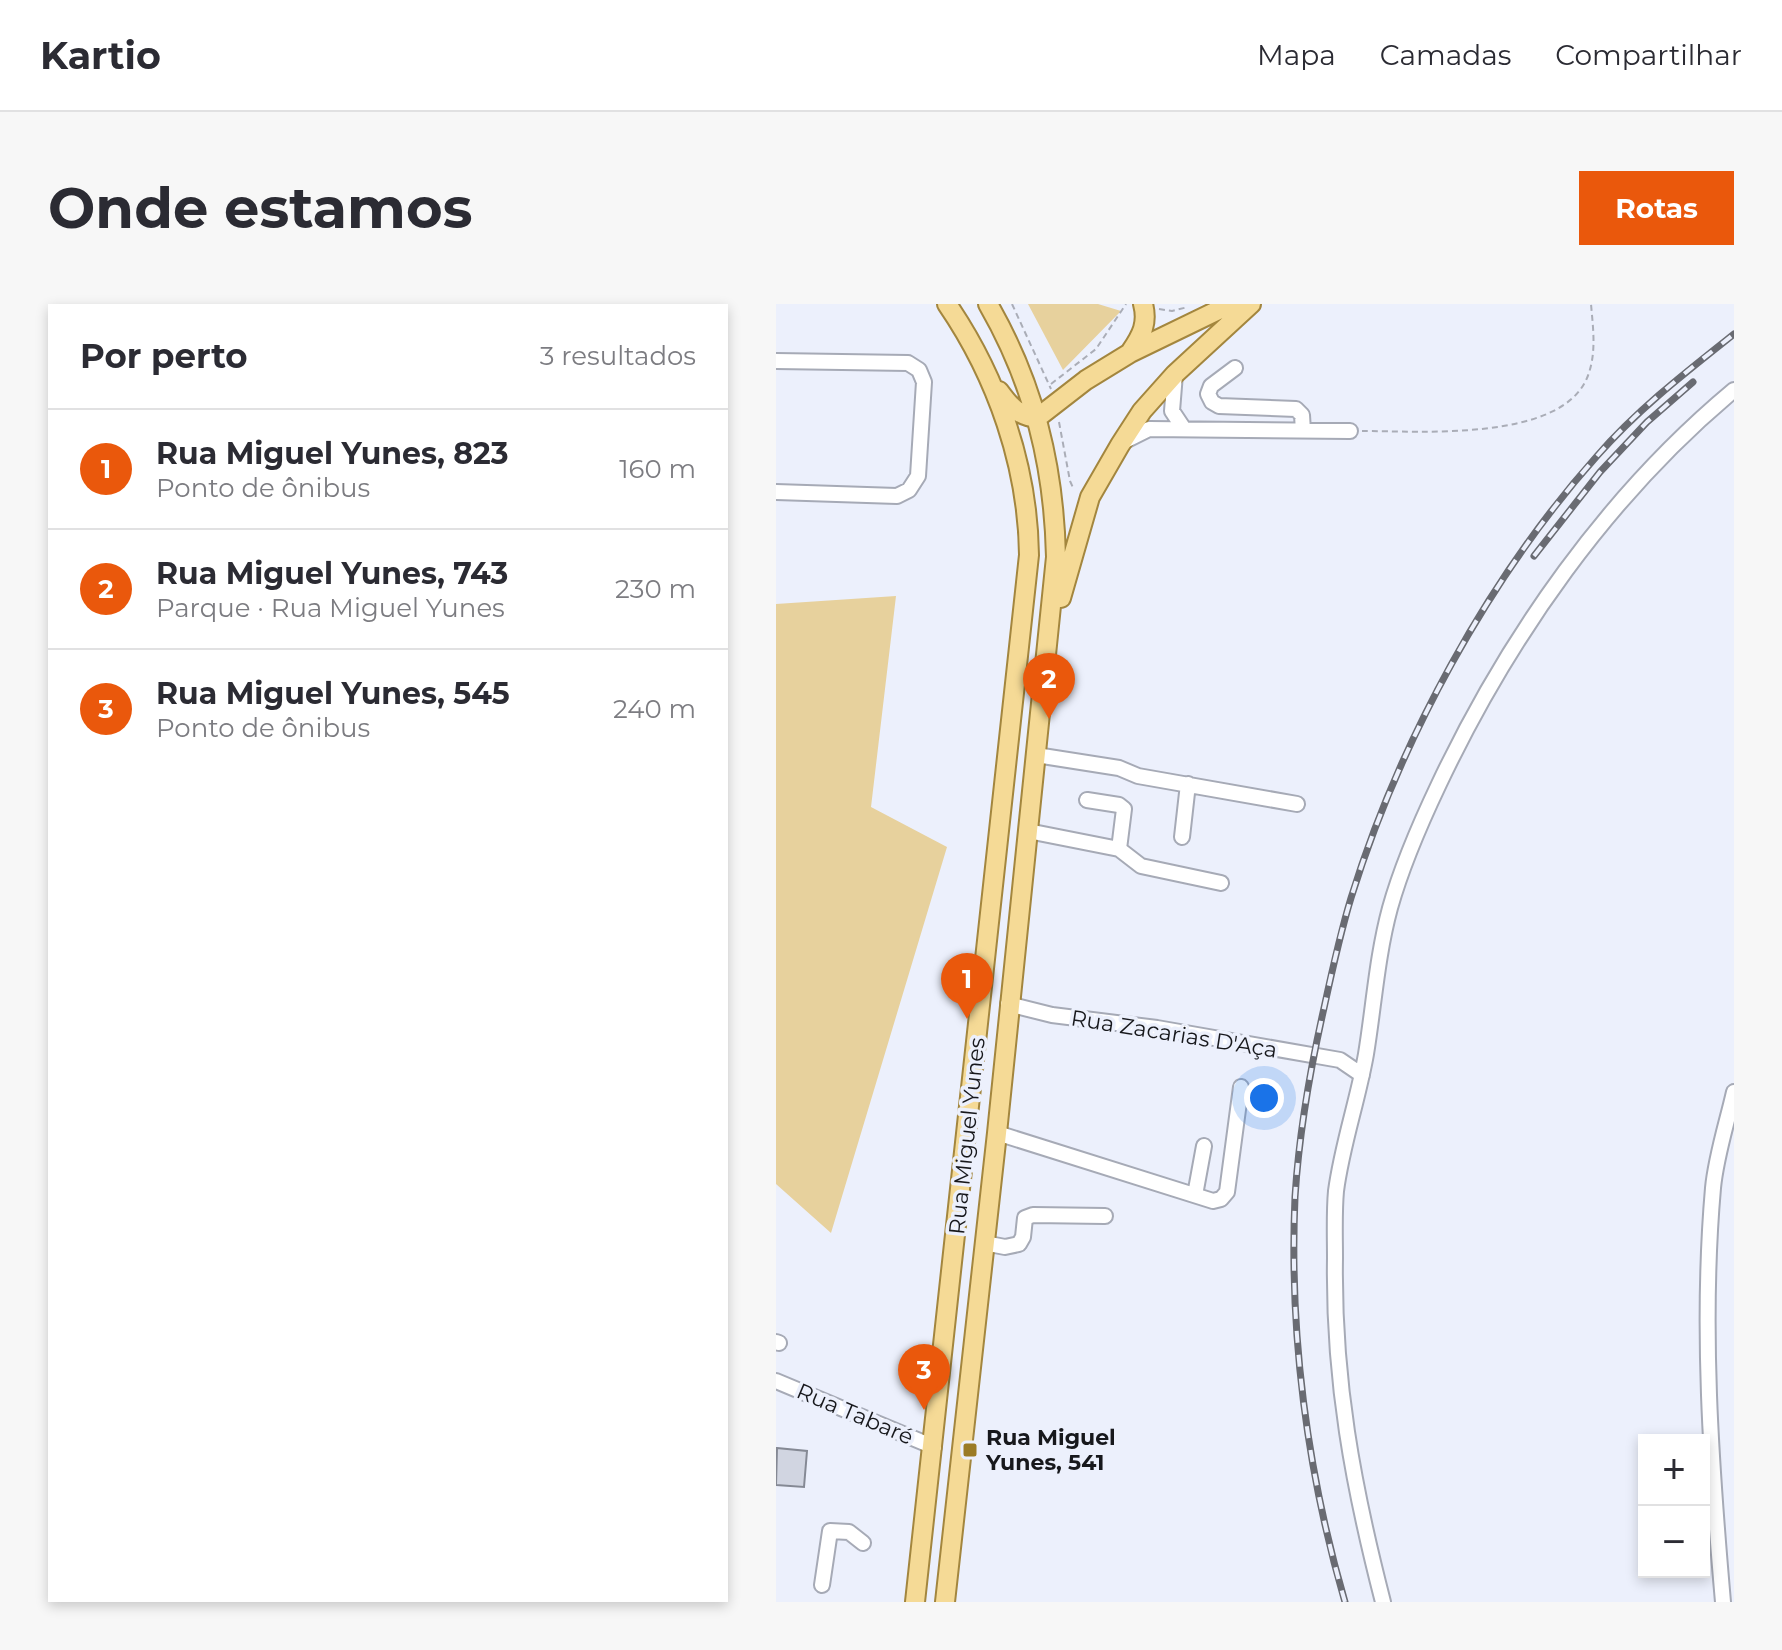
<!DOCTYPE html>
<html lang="pt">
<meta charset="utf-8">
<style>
body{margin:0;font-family:Montserrat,sans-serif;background:#f7f7f7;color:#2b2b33}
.controls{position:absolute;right:24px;bottom:24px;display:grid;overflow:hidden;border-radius:0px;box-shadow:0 4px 12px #0003}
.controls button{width:72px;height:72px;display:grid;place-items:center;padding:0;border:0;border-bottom:2px solid #e1e1e2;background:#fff;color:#2b2b33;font:40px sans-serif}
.you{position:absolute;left:488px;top:794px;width:28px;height:28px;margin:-20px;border:6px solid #fff;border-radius:50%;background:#1a73e8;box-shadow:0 0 0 12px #1a73e833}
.badge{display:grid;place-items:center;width:52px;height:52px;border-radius:50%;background:#ea580c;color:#fff;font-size:26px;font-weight:700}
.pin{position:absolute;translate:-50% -66px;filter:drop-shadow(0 2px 4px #0008)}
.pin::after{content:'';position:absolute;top:42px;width:28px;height:24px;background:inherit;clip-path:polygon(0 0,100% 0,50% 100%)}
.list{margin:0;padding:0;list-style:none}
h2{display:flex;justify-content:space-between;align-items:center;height:104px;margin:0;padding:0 32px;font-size:34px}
h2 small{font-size:26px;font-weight:400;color:#7c7c81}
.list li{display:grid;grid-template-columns:52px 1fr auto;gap:24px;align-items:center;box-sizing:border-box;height:120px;padding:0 32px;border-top:2px solid #e1e1e2}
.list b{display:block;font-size:30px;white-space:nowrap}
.list p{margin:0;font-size:26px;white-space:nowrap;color:#7c7c81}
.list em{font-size:26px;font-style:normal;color:#7c7c81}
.map{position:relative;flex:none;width:958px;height:1298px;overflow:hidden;border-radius:0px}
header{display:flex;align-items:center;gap:48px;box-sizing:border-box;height:112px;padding:0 40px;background:#fff;border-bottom:2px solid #e1e1e2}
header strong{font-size:38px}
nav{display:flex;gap:44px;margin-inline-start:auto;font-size:28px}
.intro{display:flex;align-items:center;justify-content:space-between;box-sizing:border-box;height:192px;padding:0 48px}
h1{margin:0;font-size:56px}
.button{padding:20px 36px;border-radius:0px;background:#ea580c;color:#fff;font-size:28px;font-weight:700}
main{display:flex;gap:48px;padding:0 48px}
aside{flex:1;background:#fff;border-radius:0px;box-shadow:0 4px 12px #0003}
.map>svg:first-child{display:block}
.green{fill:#e7d19d}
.building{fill:#d1d5e1;stroke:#858994;stroke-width:2}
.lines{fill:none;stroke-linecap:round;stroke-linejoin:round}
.minor-casing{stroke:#a6aab6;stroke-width:18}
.major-casing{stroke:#a3863e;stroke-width:22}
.path{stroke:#aaadb7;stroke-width:2;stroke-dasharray:6 4;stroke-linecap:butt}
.minor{stroke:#fff;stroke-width:14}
.major{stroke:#f5da96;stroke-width:18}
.rail-casing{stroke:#696b72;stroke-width:7}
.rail{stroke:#ecf0fc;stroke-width:4;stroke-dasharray:12;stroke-linecap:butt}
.poi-dot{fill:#9b7b25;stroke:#ecf0fc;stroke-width:3}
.labels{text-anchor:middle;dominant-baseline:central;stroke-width:7;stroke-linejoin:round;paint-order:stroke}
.street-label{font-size:22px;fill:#17181c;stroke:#ecf0fc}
.poi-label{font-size:22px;font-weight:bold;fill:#17181c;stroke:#ecf0fc;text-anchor:start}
</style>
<header>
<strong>Kartio</strong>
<nav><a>Mapa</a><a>Camadas</a><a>Compartilhar</a></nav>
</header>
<div class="intro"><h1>Onde estamos</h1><a class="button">Rotas</a></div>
<main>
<aside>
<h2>Por perto<small>3 resultados</small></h2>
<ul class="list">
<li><span class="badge">1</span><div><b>Rua Miguel Yunes, 823</b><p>Ponto de ônibus</p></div><em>160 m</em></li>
<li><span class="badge">2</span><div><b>Rua Miguel Yunes, 743</b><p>Parque · Rua Miguel Yunes</p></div><em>230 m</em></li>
<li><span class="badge">3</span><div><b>Rua Miguel Yunes, 545</b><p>Ponto de ônibus</p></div><em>240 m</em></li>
</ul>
</aside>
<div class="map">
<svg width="958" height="1298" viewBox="0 0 958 1298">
<rect width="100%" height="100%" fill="#ecf0fc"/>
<path class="green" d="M252,0H322L345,7L287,66Z
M120,292L95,503L171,543L55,929L0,880V300Z"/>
<path class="building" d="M1,1144L31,1147L28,1183L0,1181Z"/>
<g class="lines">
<g class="minor-casing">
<path id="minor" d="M0,57L132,59L143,66L148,78L142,172L133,186L121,192L0,188
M459,64L435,82L432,90L436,98L443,102L520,105L526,111L527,127
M399,70L396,107L408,125
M349,137L373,125L574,127
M260,451L343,464L362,472L521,500
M311,496L343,501L348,505L343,545
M252,527L343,545L365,562L445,579
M406,533L412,480
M232,700L276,711L381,724L564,756L586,771
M221,829L437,897L445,895L451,888L465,783
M419,891L428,842
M208,939L229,943L243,940L247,933L249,914L257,911L329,912
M0,1038L3,1039
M0,1077L158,1143
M46,1281L54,1227L73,1228L87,1239
M607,1298C577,1182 557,1075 559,954C559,932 558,909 560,887C566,841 582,796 590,750C598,701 601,652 614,604C626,561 644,520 663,480C733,332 832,191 958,86
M947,1298C935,1161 925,1021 937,884C940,852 951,819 958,788"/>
</g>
<g class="major-casing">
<path id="major" d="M355,47C366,31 372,19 367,0
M223,87C234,102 242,112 261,114
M261,114L310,76L354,49L455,0
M285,294L314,193L344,141L366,107L399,70L475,0
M139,1298L253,251C252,162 221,73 171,0
M169,1298L221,829L280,253C278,162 258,80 212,0"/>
</g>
<path class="path" d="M236,0L275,85
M383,5L396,7L412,3
M275,80L320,45L350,0
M283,118L294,177L298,186
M586,127C643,127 784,138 811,74C821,50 817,24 815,0"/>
<use href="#minor" class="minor"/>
<use href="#major" class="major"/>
<g class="rail-casing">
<path id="rail" d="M758,252L824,168L871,118L917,78
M569,1298C531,1168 513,1029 519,893C523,829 534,766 548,704C556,667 564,630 575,594C623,439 712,274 821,152C861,106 910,68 958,30"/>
</g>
<use href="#rail" class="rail"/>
</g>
<rect class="poi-dot" x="186" y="1138" width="16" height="16" rx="4"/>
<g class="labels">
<g class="street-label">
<text transform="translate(398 730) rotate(9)">Rua Zacarias D'Aça</text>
<text transform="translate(191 832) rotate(-84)">Rua Miguel Yunes</text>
<text transform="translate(79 1110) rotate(23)">Rua Tabaré</text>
</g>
<g class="poi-label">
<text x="210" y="1133">Rua Miguel<tspan x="210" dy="25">Yunes, 541</tspan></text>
</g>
</g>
</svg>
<div class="controls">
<button>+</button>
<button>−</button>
</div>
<div class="you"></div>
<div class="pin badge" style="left:191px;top:715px">1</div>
<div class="pin badge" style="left:273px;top:415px">2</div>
<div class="pin badge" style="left:148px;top:1106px">3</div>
</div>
</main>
